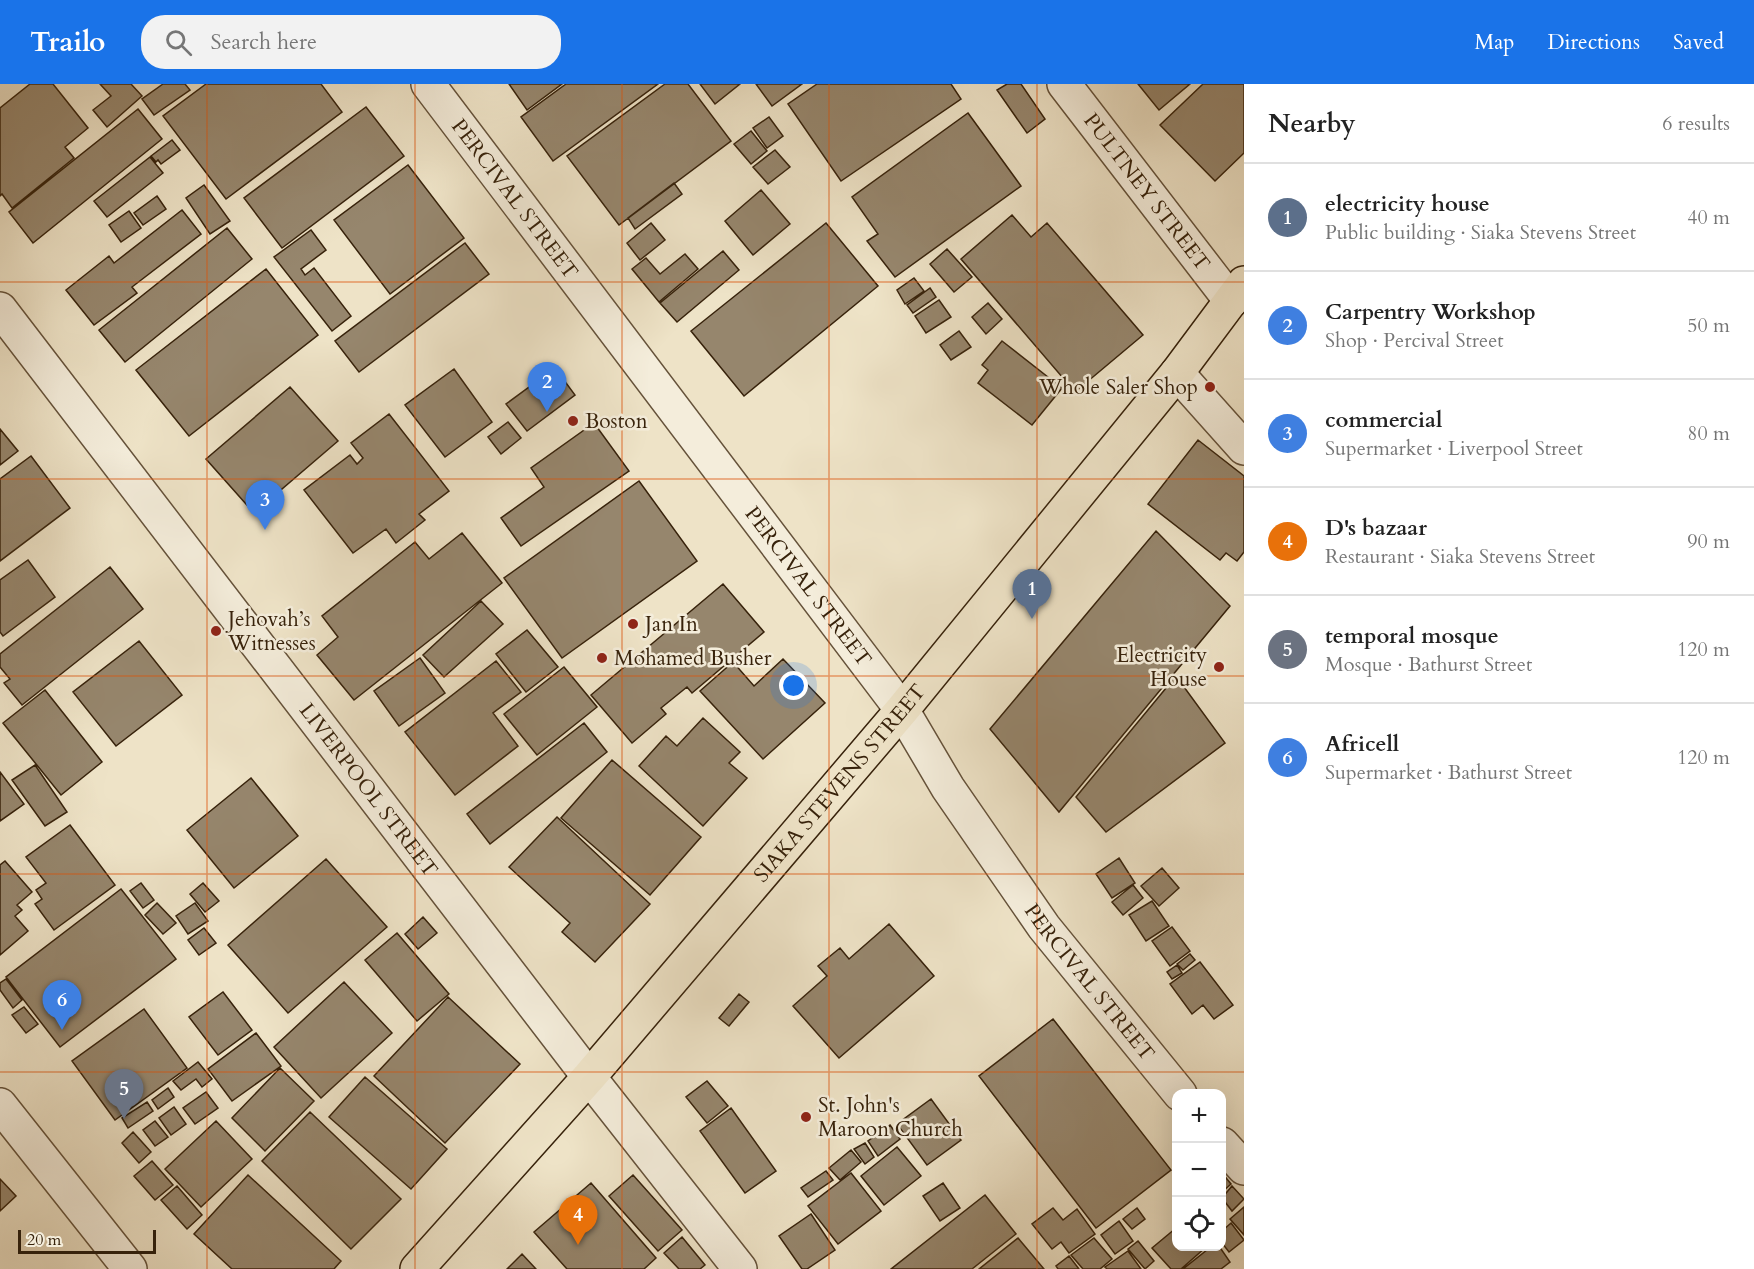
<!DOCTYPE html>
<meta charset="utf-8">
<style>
body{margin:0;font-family:Cardo,serif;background:#f2f2f2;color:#222}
.controls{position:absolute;right:18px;bottom:18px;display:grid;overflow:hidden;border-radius:12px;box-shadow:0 6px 24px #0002}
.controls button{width:54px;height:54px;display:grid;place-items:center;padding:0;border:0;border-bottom:2px solid #e0e0e0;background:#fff;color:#222;font:30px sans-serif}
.scale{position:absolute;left:18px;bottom:15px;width:138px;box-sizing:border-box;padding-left:6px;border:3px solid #37220b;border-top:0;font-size:16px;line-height:21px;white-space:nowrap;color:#37220b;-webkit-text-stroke:4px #f4eddb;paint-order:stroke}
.you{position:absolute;left:794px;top:602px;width:21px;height:21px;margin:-15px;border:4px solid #fff;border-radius:50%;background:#1a73e8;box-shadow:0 0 0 9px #1a73e833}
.badge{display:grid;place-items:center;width:39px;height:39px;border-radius:50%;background:#1a73e8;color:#fff;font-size:20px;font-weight:700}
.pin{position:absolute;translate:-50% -50px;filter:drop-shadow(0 2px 3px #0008)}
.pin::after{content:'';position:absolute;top:32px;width:21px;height:18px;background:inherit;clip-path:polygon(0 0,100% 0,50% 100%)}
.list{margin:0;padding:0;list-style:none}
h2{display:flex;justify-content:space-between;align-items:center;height:78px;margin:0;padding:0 24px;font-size:26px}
h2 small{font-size:20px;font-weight:400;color:#767676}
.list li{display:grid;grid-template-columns:39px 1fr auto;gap:18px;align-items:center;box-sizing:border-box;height:108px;padding:0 24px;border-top:2px solid #e0e0e0}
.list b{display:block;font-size:22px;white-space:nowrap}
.list p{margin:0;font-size:20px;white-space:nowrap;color:#767676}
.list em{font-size:20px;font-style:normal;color:#767676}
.icon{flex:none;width:33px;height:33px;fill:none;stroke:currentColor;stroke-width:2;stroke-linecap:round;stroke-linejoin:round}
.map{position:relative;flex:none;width:1244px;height:1185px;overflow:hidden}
header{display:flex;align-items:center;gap:36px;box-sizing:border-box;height:84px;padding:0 30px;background:#1a73e8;color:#fff}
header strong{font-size:28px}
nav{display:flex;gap:33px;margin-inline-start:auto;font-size:21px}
.search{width:420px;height:54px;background:#f2f2f2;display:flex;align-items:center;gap:15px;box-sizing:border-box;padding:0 21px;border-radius:24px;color:#767676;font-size:22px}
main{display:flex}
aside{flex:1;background:#fff}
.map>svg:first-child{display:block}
.building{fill:#96866d;stroke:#37220b;stroke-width:1.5}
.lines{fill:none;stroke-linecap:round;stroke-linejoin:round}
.minor-casing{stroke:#65523a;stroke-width:36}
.major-casing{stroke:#37220b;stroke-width:36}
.minor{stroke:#f4eddb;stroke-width:33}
.major{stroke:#eee3c7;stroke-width:33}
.grid{fill:none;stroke:#df560c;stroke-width:1.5;stroke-opacity:0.55}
.poi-dot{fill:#8f2418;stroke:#f4eddb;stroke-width:2}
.labels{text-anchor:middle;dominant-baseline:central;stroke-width:5;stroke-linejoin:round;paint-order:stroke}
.street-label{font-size:21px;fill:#37220b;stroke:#f4eddb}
.poi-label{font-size:21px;fill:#37220b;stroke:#f4eddb;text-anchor:start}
</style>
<header>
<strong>Trailo</strong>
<div class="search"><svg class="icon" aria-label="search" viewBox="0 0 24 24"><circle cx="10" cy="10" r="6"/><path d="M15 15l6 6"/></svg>Search here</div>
<nav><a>Map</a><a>Directions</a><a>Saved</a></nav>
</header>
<main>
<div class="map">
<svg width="1244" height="1185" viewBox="0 0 1244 1185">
<rect width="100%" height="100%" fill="#eee3c7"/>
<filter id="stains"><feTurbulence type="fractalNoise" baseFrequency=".00333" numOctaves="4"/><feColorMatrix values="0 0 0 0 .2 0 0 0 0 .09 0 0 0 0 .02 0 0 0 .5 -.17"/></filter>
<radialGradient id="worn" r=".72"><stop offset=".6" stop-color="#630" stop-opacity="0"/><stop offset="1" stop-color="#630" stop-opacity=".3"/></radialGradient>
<path class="building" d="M30,0H53L88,44L65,63L74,74L12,124L2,110L0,112V24Z
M100,0H131L142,12L107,43L93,26L111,12Z
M163,0H185L190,6L154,31L142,15Z
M206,0H321L342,28L226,115L163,32Z
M509,0H562L527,26Z
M566,0H658L553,77L521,33Z
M665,0H688L731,57L619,141L567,72Z
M700,0H740L715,20Z
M756,0H802L772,22Z
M817,0H951L961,15L841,97L788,20Z
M1007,0H1021L1045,35L1027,49L997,6Z
M1138,0H1190L1159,26Z
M1203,0H1244V69L1215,97L1160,41Z
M366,23L404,72L282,164L244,114Z
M138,25L162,55L33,159L9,128Z
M968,29L1021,102L895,193L867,157L878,150L852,113Z
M769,33L783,52L767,64L753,44Z
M751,47L767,67L751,80L734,60Z
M172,56L180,66L161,80L158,76L156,78L151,72Z
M775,66L790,83L768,100L753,83Z
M150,73L163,89L107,133L94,117Z
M408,81L464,154L390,210L334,136Z
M674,99L682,110L635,145L628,134Z
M204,101L230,137L210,150L186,114Z
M761,106L790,140L753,171L725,137Z
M157,112L166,125L143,141L134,129Z
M182,126L201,150L132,203L137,209L94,241L66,206L109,172L114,179Z
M129,127L141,144L121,158L109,141Z
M1012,131L1031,153L1047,139L1143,251L1075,308L961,175Z
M651,139L665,156L640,176L627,159Z
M826,139L878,202L744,312L691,247Z
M227,144L252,175L125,278L99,246Z
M311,146L326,166L301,185L305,191L314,184L351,232L332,247L274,173Z
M465,159L489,190L359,288L335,257Z
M947,165L972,193L954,208L930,180Z
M723,167L739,186L677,238L660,219Z
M685,170L698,185L659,218L632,185L646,174L660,190Z
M266,185L318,251L189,352L136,286Z
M914,194L924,207L905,220L897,206Z
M930,204L936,213L913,229L907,221Z
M939,216L951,233L926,249L915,232Z
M988,219L1002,235L986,250L972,233Z
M959,247L971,263L951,276L940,261Z
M1002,257L1062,304L1032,341L978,299L988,286L982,281Z
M555,284L575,311L527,347L506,320Z
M454,285L492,338L445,373L405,321Z
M290,303L338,357L254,429L206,375Z
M389,330L449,407L419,430L425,436L396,459L386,445L353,469L304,406L350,371L357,380L363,374L351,359Z
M508,338L521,354L501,370L488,353Z
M594,339L629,387L521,462L501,434L544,403L531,384Z
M0,345L18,367L0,381Z
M1198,356L1244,392V468L1237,477L1226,469L1220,476L1148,420Z
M31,372L70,424L0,477V395Z
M639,397L697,477L562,574L504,494Z
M1156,447L1230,522L1059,728L990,645Z
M462,449L502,499L354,616L317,571L338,553L322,532L415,458L429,475Z
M28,476L55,513L3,552L0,548V496Z
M110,483L143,525L22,621L4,599L10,595L0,583V570Z
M723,500L764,548L692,609L687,603L661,624L666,630L632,659L591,611Z
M481,517L503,540L444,593L423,571Z
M527,546L558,583L526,608L496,570Z
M139,557L182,611L116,662L73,608Z
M420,574L445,609L399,642L374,607Z
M783,575L825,619L763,675L700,607L733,578L754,602Z
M496,577L521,608L493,629L518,662L455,711L405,648Z
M564,583L597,623L537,671L504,630Z
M1176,592L1225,659L1106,748L1076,713Z
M45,606L102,678L61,711L3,639Z
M703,634L740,668L729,679L747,694L703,742L639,682L666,652L677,662Z
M584,639L607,668L490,760L467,730Z
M612,676L701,753L650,811L561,734Z
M35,681L67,728L45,742L12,696Z
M0,688L24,720L0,737Z
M251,694L298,752L234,804L187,746Z
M557,733L650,820L595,878L562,848L570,839L509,783Z
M70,741L115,801L54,846L35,820L42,815L36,806L46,799L26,773Z
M1119,774L1135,799L1112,814L1096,790Z
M326,775L387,843L288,929L228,861Z
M5,777L32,808L17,821L22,826L15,832L28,847L0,871V781Z
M1162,784L1179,804L1159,822L1141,802Z
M141,799L154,816L143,824L130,807Z
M203,799L219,817L205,828L190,810Z
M1133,801L1143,814L1123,831L1112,818Z
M121,805L176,875L60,963L6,893Z
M1152,817L1169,842L1146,857L1129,831Z
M157,819L176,839L163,850L145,831Z
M195,819L208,837L188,850L176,832Z
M423,833L437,849L418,865L405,850Z
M889,840L934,892L839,974L793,922L827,892L818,882L840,864L849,875Z
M1172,843L1190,867L1170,882L1152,857Z
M204,844L216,859L199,871L188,856Z
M397,849L449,910L417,937L365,876Z
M1190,870L1195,876L1183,886L1177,880Z
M1200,878L1233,921L1214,935L1203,921L1192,930L1170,900Z
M1177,881L1182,889L1172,895L1167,888Z
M6,895L22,916L13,924L0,906V899Z
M344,898L392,949L321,1014L274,963Z
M223,908L252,946L218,971L189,933Z
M739,910L749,918L729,942L719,934Z
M448,913L520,980L445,1059L374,992Z
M24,923L38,940L26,949L12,931Z
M144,925L187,984L115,1036L72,977Z
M1053,935L1171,1086L1096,1144L979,992Z
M256,949L281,982L232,1017L208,985Z
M198,978L212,995L202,1003L196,995L181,1006L173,997Z
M280,984L314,1017L265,1067L232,1034Z
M365,993L447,1065L411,1105L329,1033Z
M707,997L728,1022L707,1039L686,1013Z
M168,1004L174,1013L158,1025L152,1016Z
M206,1008L218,1024L195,1040L183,1024Z
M931,1015L961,1056L927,1081L897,1040Z
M147,1018L153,1027L128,1044L122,1034Z
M174,1023L186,1040L171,1051L159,1034Z
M731,1024L776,1087L745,1109L700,1047Z
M310,1028L401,1115L351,1165L262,1077Z
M155,1037L168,1053L155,1062L143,1046Z
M216,1037L252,1075L201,1123L165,1085Z
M890,1041L900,1055L878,1072L868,1057Z
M133,1048L151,1068L139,1079L122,1059Z
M865,1059L874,1073L865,1080L854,1065Z
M897,1063L921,1092L884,1121L861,1092Z
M851,1066L861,1078L840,1096L829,1084Z
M152,1077L173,1101L155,1116L134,1092Z
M826,1087L833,1096L808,1113L801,1104Z
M851,1089L881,1127L838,1160L808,1122Z
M1222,1089L1231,1100L1222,1108Z
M248,1091L341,1177L334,1185H232L194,1150Z
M633,1091L682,1146L658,1167L609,1112Z
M0,1095L16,1112L0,1127Z
M591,1099L656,1174L644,1185H567L534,1148Z
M943,1099L960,1124L940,1137L923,1112Z
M177,1102L202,1131L187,1145L161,1116Z
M1232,1102L1244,1115L1232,1127L1222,1114Z
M985,1111L1016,1150L972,1185H891Z
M1244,1123V1151L1230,1135Z
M1053,1124L1063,1136L1077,1125L1095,1150L1069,1169L1061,1158L1052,1165L1032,1140Z
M1137,1124L1145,1135L1132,1145L1123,1135Z
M811,1130L835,1166L807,1185H802L779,1152Z
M1119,1137L1133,1157L1115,1170L1101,1151Z
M1231,1139L1244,1156L1229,1168L1222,1159V1147Z
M1176,1144V1162H1203L1205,1164L1181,1185H1171L1152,1164Z
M682,1153L705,1181L700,1185H679L664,1169Z
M1018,1154L1044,1185H979Z
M1094,1154L1112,1175L1100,1185H1083L1071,1171Z
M1138,1157L1154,1177L1145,1185L1128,1165Z
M1212,1162H1219L1230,1178L1221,1185H1183Z
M1128,1167L1141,1185H1107L1105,1183Z
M522,1170L536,1185H507Z
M1069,1172L1079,1185H1058L1056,1182Z"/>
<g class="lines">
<g class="minor-casing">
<g id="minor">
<path id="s1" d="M428,0L902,626L948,704L1044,843L1180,1010"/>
<path id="s2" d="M1064,0L1231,217"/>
<path id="s3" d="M0,225L589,993L740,1185"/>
<path d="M1177,289L1244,364"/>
<path d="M0,1021L130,1185"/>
<path d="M1222,1060L1244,1084"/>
</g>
</g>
<g class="major-casing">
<g id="major">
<path id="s4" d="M417,1185L589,993L902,626L1177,289L1244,199"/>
</g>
</g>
<use href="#minor" class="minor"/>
<use href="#major" class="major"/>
</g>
<path class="grid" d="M207,0V1185M415,0V1185M622,0V1185M829,0V1185M1037,0V1185M0,198H1244M0,395H1244M0,592H1244M0,790H1244M0,988H1244"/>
<g class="poi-dot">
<circle cx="1210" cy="303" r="6"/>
<circle cx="573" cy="337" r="6"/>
<circle cx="633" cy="540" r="6"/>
<circle cx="216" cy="547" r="6"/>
<circle cx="602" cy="574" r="6"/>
<circle cx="1219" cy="583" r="6"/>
<circle cx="806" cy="1033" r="6"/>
</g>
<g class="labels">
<g class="street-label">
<text stroke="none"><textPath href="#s2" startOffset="136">PULTNEY STREET</textPath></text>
<text stroke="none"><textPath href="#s1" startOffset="144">PERCIVAL STREET</textPath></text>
<text stroke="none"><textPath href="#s1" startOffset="630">PERCIVAL STREET</textPath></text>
<text stroke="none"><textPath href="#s4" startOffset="644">SIAKA STEVENS STREET</textPath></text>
<text stroke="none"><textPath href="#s3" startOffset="606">LIVERPOOL STREET</textPath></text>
<text stroke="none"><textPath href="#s1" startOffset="1116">PERCIVAL STREET</textPath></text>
</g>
<g class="poi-label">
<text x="1198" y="303" text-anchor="end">Whole Saler Shop</text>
<text x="585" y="337">Boston</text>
<text x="228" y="535">Jehovah’s<tspan x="228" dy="24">Witnesses</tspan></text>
<text x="645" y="540">Jan In</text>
<text x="1207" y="571" text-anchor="end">Electricity<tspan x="1207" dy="24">House</tspan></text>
<text x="614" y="574">Mohamed Busher</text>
<text x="818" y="1021">St. John's<tspan x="818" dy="24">Maroon Church</tspan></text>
</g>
</g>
<rect width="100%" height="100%" filter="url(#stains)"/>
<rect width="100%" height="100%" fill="url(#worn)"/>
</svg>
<div class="controls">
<button>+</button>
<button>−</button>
<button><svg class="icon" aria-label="locate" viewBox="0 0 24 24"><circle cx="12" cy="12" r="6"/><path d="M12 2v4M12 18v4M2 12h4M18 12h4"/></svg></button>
</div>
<div class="scale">20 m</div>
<div class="you"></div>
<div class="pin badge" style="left:1032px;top:535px;background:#5c6f8a">1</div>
<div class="pin badge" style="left:547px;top:328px;background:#3f7fe0">2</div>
<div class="pin badge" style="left:265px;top:446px;background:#3f7fe0">3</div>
<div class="pin badge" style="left:578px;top:1161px;background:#e8710a">4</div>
<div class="pin badge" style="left:124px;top:1035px;background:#6b7280">5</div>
<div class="pin badge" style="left:62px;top:946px;background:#3f7fe0">6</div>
</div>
<aside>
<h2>Nearby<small>6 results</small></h2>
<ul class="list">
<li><span class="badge" style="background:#5c6f8a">1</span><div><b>electricity house</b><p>Public building · Siaka Stevens Street</p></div><em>40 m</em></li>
<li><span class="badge" style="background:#3f7fe0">2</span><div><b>Carpentry Workshop</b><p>Shop · Percival Street</p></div><em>50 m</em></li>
<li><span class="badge" style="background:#3f7fe0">3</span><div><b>commercial</b><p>Supermarket · Liverpool Street</p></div><em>80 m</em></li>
<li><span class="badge" style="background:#e8710a">4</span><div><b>D's bazaar</b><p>Restaurant · Siaka Stevens Street</p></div><em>90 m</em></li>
<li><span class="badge" style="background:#6b7280">5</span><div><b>temporal mosque</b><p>Mosque · Bathurst Street</p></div><em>120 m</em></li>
<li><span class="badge" style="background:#3f7fe0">6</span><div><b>Africell</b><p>Supermarket · Bathurst Street</p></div><em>120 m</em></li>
</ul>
</aside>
</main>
